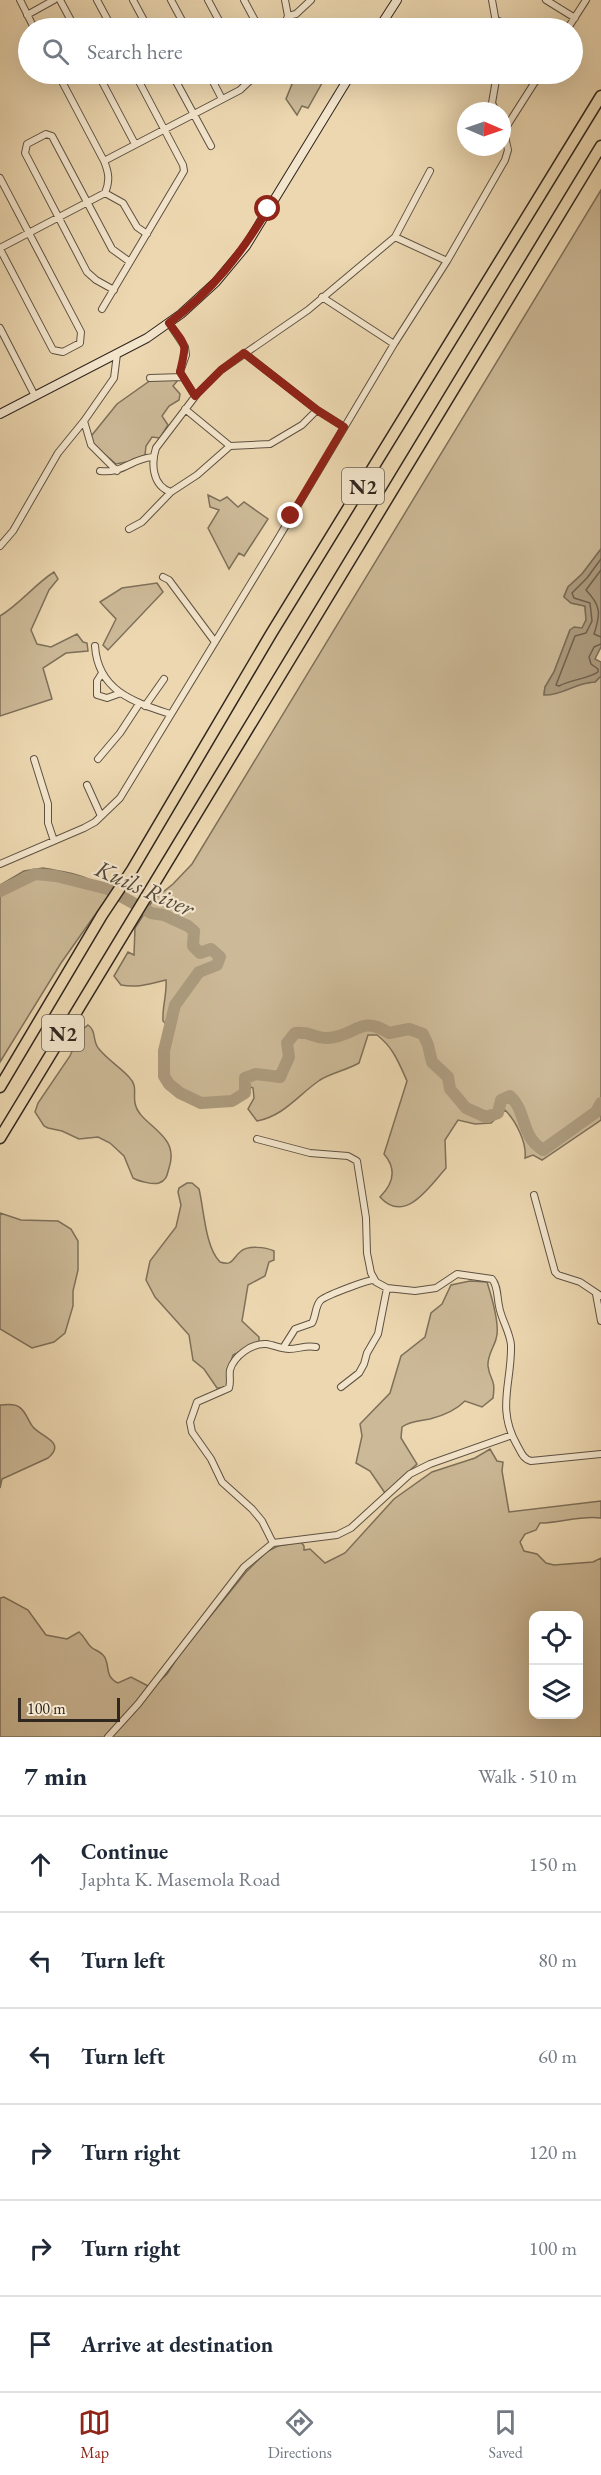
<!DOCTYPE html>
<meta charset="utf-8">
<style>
body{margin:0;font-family:"EB Garamond",serif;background:#f2f2f3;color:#1f2937}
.controls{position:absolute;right:18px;bottom:18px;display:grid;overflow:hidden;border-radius:12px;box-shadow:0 6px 24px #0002}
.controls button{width:54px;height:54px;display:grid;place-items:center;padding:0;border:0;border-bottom:2px solid #e0e1e3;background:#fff;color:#1f2937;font:30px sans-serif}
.compass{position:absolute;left:457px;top:102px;width:54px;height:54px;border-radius:50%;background:#fff;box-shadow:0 6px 24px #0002;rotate:92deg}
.scale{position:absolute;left:18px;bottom:15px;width:102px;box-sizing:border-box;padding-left:6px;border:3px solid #2f261e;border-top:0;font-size:16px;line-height:21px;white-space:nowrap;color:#2f261e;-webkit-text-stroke:4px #f3e5cc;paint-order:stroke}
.stop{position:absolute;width:18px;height:18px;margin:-14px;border:4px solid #8f2418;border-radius:50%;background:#fff}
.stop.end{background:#8f2418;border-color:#fff;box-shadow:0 2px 6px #0008}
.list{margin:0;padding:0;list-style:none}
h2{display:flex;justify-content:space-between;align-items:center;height:78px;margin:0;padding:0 24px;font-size:26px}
h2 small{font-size:20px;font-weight:400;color:#747a83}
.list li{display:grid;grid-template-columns:39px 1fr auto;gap:18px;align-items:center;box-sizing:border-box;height:96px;padding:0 24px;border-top:2px solid #e0e1e3}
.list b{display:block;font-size:22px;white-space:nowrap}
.list p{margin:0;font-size:20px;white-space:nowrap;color:#747a83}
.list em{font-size:20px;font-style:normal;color:#747a83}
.icon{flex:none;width:33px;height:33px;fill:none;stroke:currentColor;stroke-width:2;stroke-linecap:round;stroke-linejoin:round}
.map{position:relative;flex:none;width:601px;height:1737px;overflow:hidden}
.search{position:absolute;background:#fff;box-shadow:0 6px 24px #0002;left:18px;right:18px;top:18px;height:66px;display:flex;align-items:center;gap:15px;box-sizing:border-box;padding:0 21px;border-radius:33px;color:#747a83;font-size:22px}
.sheet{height:654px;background:#fff}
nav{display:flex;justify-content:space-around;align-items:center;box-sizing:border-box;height:84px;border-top:2px solid #e0e1e3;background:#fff;font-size:16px;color:#747a83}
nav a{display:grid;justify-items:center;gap:3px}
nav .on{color:#8f2418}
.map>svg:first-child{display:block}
.green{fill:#ccb997;stroke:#7e705a;stroke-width:1.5;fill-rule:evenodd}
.water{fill:#ac9b7e;stroke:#7a6c58;stroke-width:1.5}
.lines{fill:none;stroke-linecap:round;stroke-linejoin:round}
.shore{stroke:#6e604e;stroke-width:1.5}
.river{stroke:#ac9b7e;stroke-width:12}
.minor-casing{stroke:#5e5242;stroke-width:8}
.secondary-casing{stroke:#2f261e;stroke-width:10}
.motorway-casing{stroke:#2f261e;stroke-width:13}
.minor{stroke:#f3e5cc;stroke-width:6}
.secondary{stroke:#f3e5cc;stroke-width:8}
.motorway{stroke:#ecd7b0;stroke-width:10}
.route{stroke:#8f2418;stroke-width:8}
.labels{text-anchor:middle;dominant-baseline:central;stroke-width:4.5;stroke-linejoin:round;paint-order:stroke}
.shield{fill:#f3e5cc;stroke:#6a5f52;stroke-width:1.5}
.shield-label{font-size:21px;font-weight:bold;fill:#2f261e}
.water-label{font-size:24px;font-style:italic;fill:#54493b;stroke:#f3e5cc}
</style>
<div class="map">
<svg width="601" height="1737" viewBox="0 0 601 1737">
<rect width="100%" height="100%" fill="#ecd7b0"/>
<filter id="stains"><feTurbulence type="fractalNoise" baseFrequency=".00333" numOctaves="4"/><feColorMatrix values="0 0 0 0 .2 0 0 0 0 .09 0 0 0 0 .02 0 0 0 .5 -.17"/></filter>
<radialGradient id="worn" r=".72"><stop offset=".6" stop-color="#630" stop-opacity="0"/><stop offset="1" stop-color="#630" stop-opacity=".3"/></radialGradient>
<path class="green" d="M293,74H319L326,76L308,108L302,106L297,115L286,99L292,84L289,80Z
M601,190V549L582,574L568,587L564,596L571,603L585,606L586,620L582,629L570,630L554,672L545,687L544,694C562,695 576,682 595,682L601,676V1120L542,1160L533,1155L525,1158C527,1143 516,1121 505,1110L491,1123L475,1124L458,1120L445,1140L446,1168C430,1186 405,1225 380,1197C393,1184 397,1169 384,1154L407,1081C399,1063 393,1047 377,1035H368L359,1063C347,1070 331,1073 320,1080C298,1095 284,1116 257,1121L248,1109L254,1098L253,1088L246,1085L245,1093C221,1108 197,1106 175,1089C170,1085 165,1081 164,1074C161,1059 166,1042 170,1028L163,1021C162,1007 167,995 166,980C150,984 138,988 121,985L114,976L128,952L134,955L135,928L153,900L173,884L192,864Z
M151,380H178L173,386L180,394L179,400L169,406L162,416L168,425L160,438L152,437L146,446L145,455L131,461L116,464L88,440L117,404Z
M208,495L220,501L227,497L238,507L244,502L268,519L244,556L239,553L229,569L208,528L219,510L210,507Z
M54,572L58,579L49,590L31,630L37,644L51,647L77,634L83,642L87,643L88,651L66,653L43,668L52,699L0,716V616C20,604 35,584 54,572Z
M157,583L163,592L108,650L103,645L116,619L100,602L122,588Z
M43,868C69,873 92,874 109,895L61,963L0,1062V885L24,871Z
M88,1025C97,1031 92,1042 99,1049C108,1060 121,1068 129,1077C138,1086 133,1093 135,1103C139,1126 181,1133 169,1168C167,1175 167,1180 159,1183C153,1185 138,1181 133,1178L124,1156L110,1143L98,1137L79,1139L62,1131L48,1128L44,1126L35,1112L38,1103L70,1056L81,1031Z
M187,1183H192L199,1189C204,1209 205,1247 220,1262C233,1266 232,1259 240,1252C247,1245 266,1247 274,1251V1260L269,1262L265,1276L248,1285L242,1321L259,1337V1342L233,1355C229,1366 231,1378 226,1388H217L204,1369L193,1360L189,1335L155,1297L146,1280L150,1261L176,1227L181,1205L178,1192L179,1188Z
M0,1213L21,1220L58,1221L71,1229L78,1241V1270L73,1291V1306L65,1333L54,1342L32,1348L0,1329Z
M470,1281L487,1282C491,1295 501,1326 496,1339C494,1347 487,1356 488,1366C490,1382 496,1377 493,1398L482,1407L465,1401C456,1410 442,1416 430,1419C421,1421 410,1421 402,1427L401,1438L417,1464L385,1493L370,1471L356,1463L362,1436L360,1424L390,1393L401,1356L425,1337L431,1313L442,1304L451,1285Z
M0,1405C6,1405 14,1403 19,1407C26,1411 28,1421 33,1427C41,1437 67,1442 48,1458L2,1479L0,1488Z
M490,1449L497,1461L503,1462L502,1471L509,1512L601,1501V1518C581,1515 560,1523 540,1523L536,1530L525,1534L520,1542L524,1551L537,1554L546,1563L554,1565L593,1562L601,1558V1737H0V1598L4,1597L28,1610L46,1635L67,1639L79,1632C85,1637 86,1642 91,1647C94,1650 100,1651 103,1655C111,1663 103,1676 118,1683L131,1677L152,1688L167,1674L179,1655L246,1572L266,1552L278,1546L301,1542L304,1546V1550L310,1549L325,1563L345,1553L394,1499L432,1472L475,1458ZM534,1616H578V1714H534Z"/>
<path class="water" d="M601,549V647L595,659L601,662V676L595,682C576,682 562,696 544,695L545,687L554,672L570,630L574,627L582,628L586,620L585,606L571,603L564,597L568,587L582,574Z"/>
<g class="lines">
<path class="shore" d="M601,559L587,578L572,593L574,598L590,603L592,621L586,633L575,636L556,685L559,686C570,680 590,678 598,672V669L591,664L589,657L594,647L601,644
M601,570L586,590C601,606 601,613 594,634L601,637"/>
<path class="river" d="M0,891L35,874L56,876L108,889L151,913L164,915L188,926L194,931L193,946L200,953L211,949L220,957L217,965L199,972L175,1005L164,1051V1076L169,1084L180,1093L201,1103L232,1101L245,1093V1078L256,1074L280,1077L289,1057L287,1043L295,1033C312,1031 315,1039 327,1038C356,1037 360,1014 389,1033L409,1029L423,1034L428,1045L432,1062L448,1077L450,1089L466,1108L486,1117L498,1113L501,1100L510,1096C527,1111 520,1136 543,1150L596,1112L601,1103"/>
<g class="minor-casing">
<path id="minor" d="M20,0L34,28
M60,0L75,28
M97,0L112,28
M133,0L148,28
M171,0L186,28
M208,0L223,28
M244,0L259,28
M492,0L497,28
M546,0L575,18
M27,15L54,0
M288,16L296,14L311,0
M496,20L516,28
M283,28L288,16L285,0
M568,28L586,0
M98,74L135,144
M172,74L211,146
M209,74L222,99
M523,74L536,81
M496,111L492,103L497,74
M505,129L540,74
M104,161L240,90L257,74
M0,178L81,332L80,343L63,352L53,350L0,249
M105,193L123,203L137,227L147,234
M395,237L430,171
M0,248L105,193C110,181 109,173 104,161L58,74
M114,290L96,280L87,272L25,153L27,144L46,134L52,136L112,249L130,262
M322,297L394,344
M102,309L184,171L183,165L135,74
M169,323L185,347L186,355L180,372L195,396
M0,328L35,396
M244,353L317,410L344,427
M150,378L182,377
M185,409L230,446
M317,410L302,425L270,444L230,446L197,475L171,492C152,486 151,463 156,448L197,394L221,370L308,310L395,237L447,261
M84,421L91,445L117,471
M100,471C123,474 132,458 153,457
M129,529L142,522L171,492
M0,546L13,531L58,453L84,421L114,378L117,354
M163,577L169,580L215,642
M95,646C98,691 134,702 170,714
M102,673L97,681V695L107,698L121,693
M145,706L164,679
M34,759L48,804V823L54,841
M98,759L120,733L139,704
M87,785L101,816
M0,864L84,828L95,822L120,798L276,542L394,344L447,261L505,160L508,150L502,123
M257,1139L310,1153L348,1156L357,1161L366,1218L367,1253L371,1273L376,1282L387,1288L415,1291L436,1288L457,1274L492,1279C498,1286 497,1297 499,1306C501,1319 510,1332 511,1345C512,1383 496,1408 517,1445C521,1452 523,1459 531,1461L601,1454
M534,1195L555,1272L558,1275L580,1282L601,1296
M596,1294L601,1321
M283,1348L295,1329L312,1323C316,1316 315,1307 320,1301C324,1296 365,1281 373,1280
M341,1387L359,1373L364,1364L367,1353L378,1334L387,1288
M273,1543L262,1521L252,1509L222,1482L211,1459L192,1432L190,1422L197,1402L229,1388C231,1382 229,1376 230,1370C234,1356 252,1343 266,1344C274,1345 281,1349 289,1349C299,1349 305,1345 316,1347
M108,1737L138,1704L244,1567L273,1543L337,1535L351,1528L410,1474L430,1464L512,1435"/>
</g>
<g class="secondary-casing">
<path id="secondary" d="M379,28L397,0
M0,414L147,338L181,314L216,282L246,246L351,74"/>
</g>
<g class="motorway-casing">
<path id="motorway" d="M0,1087L102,915L132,870L271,634L601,96
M0,1138L601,146"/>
</g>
<use href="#minor" class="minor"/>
<use href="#secondary" class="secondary"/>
<use href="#motorway" class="motorway"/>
</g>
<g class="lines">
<path class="route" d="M268,209C240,255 213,290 169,323C187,348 187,342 180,372L195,396L221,370L244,353L317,410L344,427L291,516"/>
</g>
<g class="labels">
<g class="shield">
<rect x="342" y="468" width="42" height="36" rx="4.5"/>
<rect x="42" y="1015" width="42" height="36" rx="4.5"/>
</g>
<g class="shield-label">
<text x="363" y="486">N2</text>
<text x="63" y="1033">N2</text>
</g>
<g class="water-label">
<text transform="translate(145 888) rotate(24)">Kuils River</text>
</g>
</g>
<rect width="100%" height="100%" filter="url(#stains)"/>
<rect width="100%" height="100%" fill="url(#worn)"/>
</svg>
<div class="controls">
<button><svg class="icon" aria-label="locate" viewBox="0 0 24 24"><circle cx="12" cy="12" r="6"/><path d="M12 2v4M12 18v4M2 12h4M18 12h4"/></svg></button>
<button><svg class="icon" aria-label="layers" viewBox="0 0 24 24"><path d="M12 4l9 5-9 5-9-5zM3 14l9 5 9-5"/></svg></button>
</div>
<svg class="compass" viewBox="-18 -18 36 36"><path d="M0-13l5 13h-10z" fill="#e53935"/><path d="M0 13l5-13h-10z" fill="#747a83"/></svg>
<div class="scale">100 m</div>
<div class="stop" style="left:268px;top:209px"></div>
<div class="stop end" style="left:291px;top:516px"></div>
<div class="search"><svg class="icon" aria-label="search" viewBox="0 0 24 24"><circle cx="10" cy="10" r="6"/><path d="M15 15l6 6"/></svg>Search here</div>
</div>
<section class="sheet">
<h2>7 min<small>Walk · 510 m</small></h2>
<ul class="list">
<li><svg class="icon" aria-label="ahead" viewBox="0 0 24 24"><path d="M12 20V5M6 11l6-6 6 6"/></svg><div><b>Continue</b><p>Japhta K. Masemola Road</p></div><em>150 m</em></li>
<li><svg class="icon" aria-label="left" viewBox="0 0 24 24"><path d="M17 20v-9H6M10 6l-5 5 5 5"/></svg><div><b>Turn left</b></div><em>80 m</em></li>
<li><svg class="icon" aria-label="left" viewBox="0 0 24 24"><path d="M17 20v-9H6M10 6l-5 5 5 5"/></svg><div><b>Turn left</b></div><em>60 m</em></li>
<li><svg class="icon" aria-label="right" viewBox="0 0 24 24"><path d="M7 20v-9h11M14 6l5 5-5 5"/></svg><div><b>Turn right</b></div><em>120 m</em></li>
<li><svg class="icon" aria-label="right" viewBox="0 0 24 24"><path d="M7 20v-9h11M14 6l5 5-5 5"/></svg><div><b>Turn right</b></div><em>100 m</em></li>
<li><svg class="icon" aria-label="arrive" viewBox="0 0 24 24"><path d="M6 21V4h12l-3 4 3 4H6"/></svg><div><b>Arrive at destination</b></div></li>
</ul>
</section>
<nav>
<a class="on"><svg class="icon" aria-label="map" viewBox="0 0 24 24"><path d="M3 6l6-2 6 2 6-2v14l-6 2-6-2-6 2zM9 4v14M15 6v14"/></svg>Map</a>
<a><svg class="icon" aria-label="directions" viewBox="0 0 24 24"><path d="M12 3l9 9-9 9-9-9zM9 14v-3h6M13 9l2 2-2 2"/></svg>Directions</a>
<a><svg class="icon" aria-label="saved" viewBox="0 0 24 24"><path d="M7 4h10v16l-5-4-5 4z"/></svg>Saved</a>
</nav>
